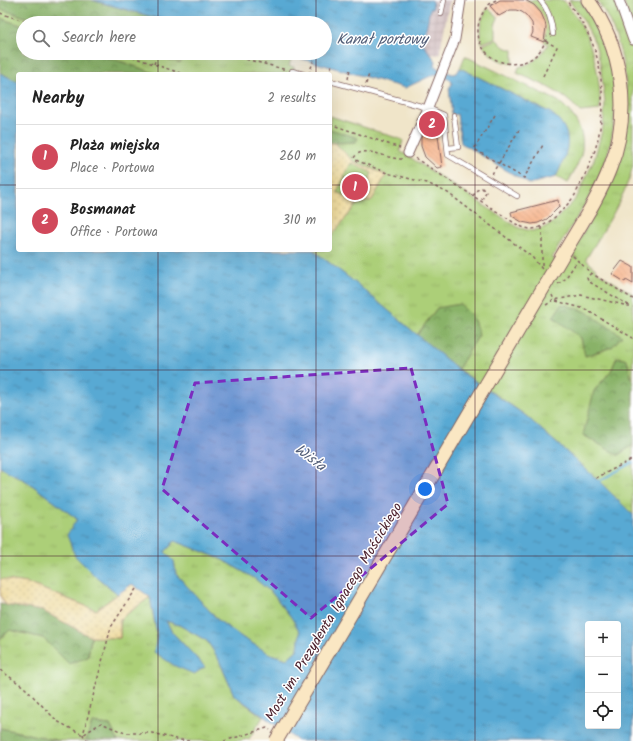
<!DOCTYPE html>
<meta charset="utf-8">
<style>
body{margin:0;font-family:Kalam,sans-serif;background:#f6f6f6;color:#222}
.controls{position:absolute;right:12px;bottom:12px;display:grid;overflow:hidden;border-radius:4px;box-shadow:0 4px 16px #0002}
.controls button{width:36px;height:36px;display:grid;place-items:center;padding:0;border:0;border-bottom:1px solid #e0e0e0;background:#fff;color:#222;font:20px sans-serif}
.you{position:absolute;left:425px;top:489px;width:14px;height:14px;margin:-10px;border:3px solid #fff;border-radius:50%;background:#1a73e8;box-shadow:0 0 0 6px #1a73e833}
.badge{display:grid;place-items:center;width:26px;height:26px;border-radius:50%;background:#d1495b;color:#fff;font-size:13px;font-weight:700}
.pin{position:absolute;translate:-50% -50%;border:2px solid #fff;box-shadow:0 1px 4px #0006}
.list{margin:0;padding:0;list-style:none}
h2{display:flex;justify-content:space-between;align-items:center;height:52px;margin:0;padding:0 16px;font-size:17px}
h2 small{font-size:13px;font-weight:400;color:#767676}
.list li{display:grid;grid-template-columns:26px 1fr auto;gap:12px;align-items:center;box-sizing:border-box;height:64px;padding:0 16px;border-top:1px solid #e0e0e0}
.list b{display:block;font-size:15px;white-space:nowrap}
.list p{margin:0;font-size:13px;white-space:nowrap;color:#767676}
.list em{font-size:13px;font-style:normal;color:#767676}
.icon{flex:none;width:22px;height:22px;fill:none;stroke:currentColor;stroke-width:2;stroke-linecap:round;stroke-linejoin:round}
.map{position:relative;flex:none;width:633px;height:741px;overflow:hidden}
.search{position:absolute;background:#fff;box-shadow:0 4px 16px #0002;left:16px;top:16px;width:316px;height:44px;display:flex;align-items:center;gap:10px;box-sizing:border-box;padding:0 14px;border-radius:22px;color:#767676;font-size:15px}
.panel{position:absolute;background:#fff;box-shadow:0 4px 16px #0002;left:16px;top:72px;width:316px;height:180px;border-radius:4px}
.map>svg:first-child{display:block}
.industrial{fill:url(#industrial-grid)}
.grass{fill:url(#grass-tufts);stroke:#7b7752;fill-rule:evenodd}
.forest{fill:url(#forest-crowns);stroke:#6a684a}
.sand{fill:url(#sand-dots);stroke:#9c7c64}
.park{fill:#accf78;stroke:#7b7752}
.garden{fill:url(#garden-dots);stroke:#7b7752}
.water{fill:url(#water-ripples);stroke:#52647f;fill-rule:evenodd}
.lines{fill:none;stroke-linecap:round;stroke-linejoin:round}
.stream{stroke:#59a9d3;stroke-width:2.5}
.building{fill:url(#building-back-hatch)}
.service-casing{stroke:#846462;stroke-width:6}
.minor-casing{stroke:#846462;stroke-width:11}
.secondary-casing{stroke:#846462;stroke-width:15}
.path{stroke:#846462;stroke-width:1.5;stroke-dasharray:3 3;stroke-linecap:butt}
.service{stroke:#fff;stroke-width:4.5}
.minor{stroke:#fff;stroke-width:9}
.secondary{stroke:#fae7c3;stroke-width:13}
.secondary-bridge-casing{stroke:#846462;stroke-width:15;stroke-linecap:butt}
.secondary-bridge{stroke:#fae7c3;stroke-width:13}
.marked{fill:#7b2cbf;fill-opacity:0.2;stroke:#7b2cbf;stroke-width:3;stroke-dasharray:8 5;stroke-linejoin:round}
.grid{fill:none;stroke:#4a1f2b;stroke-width:1;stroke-opacity:0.55}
.labels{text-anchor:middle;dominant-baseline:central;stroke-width:3;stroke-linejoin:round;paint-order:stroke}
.street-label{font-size:14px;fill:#4a1f2b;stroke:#fff}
.water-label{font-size:15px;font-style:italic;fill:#515d77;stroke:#fff}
</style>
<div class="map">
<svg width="633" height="741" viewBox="0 0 633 741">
<defs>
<pattern id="industrial-grid" width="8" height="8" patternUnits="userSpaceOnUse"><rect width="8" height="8" fill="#d2bfc0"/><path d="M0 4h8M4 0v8" fill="none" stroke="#b6a4a5"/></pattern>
<pattern id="grass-tufts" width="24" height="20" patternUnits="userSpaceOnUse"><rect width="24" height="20" fill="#accf78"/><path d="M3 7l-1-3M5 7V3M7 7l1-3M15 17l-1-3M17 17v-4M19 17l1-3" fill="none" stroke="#96b168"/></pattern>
<pattern id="forest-crowns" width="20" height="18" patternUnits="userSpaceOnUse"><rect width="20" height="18" fill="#89b268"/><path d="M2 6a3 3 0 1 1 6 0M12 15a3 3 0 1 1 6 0" fill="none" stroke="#729056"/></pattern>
<pattern id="sand-dots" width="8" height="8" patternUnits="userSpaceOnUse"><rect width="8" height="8" fill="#eeda9e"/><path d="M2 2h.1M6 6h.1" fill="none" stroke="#cebb88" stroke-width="1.8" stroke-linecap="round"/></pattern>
<pattern id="garden-dots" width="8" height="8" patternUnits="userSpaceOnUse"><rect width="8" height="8" fill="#accf78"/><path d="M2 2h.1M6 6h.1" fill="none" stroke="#96b168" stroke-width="1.8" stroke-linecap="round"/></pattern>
<pattern id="water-ripples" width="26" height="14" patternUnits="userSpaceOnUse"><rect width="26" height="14" fill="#59a9d3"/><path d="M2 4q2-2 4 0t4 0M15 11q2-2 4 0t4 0" fill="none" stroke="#4c89ab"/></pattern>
<pattern id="building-back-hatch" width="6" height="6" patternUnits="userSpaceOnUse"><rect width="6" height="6" fill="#f6b38a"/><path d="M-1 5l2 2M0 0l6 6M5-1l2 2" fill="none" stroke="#d49a77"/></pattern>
</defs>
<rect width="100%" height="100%" fill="#fff"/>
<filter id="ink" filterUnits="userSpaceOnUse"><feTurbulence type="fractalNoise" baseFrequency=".025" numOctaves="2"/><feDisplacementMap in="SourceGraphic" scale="8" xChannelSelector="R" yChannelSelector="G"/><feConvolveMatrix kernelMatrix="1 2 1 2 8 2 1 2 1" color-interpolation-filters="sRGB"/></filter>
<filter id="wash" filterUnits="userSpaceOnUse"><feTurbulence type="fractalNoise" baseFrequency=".012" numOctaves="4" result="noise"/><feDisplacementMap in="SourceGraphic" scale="16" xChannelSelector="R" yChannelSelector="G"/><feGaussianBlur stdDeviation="0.9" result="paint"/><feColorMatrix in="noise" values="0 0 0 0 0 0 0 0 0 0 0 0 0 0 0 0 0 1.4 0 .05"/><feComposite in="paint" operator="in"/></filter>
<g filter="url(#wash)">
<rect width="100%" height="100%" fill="#f0e5c9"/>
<path class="industrial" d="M432,0H450L439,55L430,54L423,44L430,9L433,8Z"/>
<path class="grass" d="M569,0H580C615,49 625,107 604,165C592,198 570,227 552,258L565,265L571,256L577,259V258L571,254C586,227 604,201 616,172C633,117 631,48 597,0H615L633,51V166C625,198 603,231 586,259L599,273L633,294V384L627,361L617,357L611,371L594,391L618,455L633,445V515L599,481L525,415L458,369L479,335L437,308L417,335L357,284L313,250H330V238L356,205L372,200L386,175L353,161L335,143L356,142L330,129V116L403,140L400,151L519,228L532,231L543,228L551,224L573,202L578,195L594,160L603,127L605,102L600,62L595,43L585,23ZM581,338L612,347L586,356Z
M0,9L41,22L51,17L61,23H23V26L0,18Z
M96,53H136L152,59L154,53H281L292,56L289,66L294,67L292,74H157Z
M465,56L558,101C576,115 588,135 580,158C577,167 572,175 568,183L556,177C567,153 576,132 551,113L460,68Z
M0,467L28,482L77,519L94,575L118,594L96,610L27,583L0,580Z
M175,541L219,558L254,578L272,593L291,617L300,631L298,649L287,659L270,654L243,638L218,620L176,574L174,561L165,552Z
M150,597L157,636L194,674L205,667L172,632L166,621L179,625L207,641L218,658L234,695L263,717L249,739L238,741H118L110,725L92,723L86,741H60L0,728V639L10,630L43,638L88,657L91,637L120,638V619Z"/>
<path class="forest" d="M0,0H91L164,20L163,23H61L51,18L41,22L0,9Z
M0,18L23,26V53H96L157,74H18V82L0,73Z
M330,129L358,138L356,142L330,143Z
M460,304L473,317L479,335L458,369L417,335L437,308Z
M562,304L585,311L622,336L612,347L585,356L581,338L553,317Z
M617,357L627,360L633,384V445L618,455L583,435L594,391L611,371Z
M0,604L43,611L91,637L88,657L69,664L43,638L10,630L0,639Z
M92,723L110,725L118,741H86Z
M0,728L60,741H0Z"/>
<path class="sand" d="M330,143H335L353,161L386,175L372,200L356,205L330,238Z
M1,579L27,583L96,610L132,584L150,597L120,619V638L91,637L43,611L6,605L0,595V580Z"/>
<path class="park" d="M525,0H563C569,8 576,16 581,25C595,50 601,82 600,110L580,112C564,92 539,83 517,73L519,67C533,63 541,57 548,44L544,42C548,24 543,7 525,0Z
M488,8L498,18L495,25V38L482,43C478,30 480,20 488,8Z
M496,39L504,47L513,50V64C499,62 490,56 483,45Z
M172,53L184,54L180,63L169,60Z
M351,163L372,173L366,187L344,177Z
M344,178L365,188L359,202L337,192Z"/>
<path class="garden" d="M623,0H633V28Z"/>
<path class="water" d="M92,0H432L433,8L430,9L423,44L436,61L435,65L437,68L453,74L457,73L460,68L551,113C577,133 567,153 556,177L529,184L461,143L457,114L452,115L449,88L452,84L451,80L435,74L405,88L281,53H325V23H174Z
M0,73L18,82V250H313L357,284L460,371L525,415L599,481L633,515V741H298L234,695L218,658L207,641L179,625L166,621L172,632L205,667L194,674L175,666L154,652L157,636L150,597L132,584L118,594L94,575L75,556L67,535L77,519L28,482L0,467ZM175,541L219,558L254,578L272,593L291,617L300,632L298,649L287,659L270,654L243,638L218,620L176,574L174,561L165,552ZM588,624H618V726H588Z"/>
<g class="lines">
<path class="stream" d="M599,481L633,462"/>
</g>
<g id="blocks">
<path class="building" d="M500,0H525L534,5L541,13L545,22L546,27L544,42L531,37L533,32L532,23L526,15L522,12L516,10H510L499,16L490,6Z
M436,119L442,167L437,168L425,157L421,146V138L429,120Z
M558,200L559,207L547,219L538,223L532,224L522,222L512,216L511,212Z
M622,261L633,267V284L626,280L625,282L612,274Z"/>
</g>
</g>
<g filter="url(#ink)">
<use href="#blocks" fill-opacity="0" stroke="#846462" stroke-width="1"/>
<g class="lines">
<g class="service-casing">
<path id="service" d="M540,0C549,10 552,21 553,34
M441,14L444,0
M292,71L303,74
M330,81L428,108L444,115L448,155L517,196
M448,148L458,147L454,115"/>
</g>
<g class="minor-casing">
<path id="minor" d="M619,0L633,40
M408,153L428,108L455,39L461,0"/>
</g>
<g class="secondary-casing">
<path id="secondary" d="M565,251C581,224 599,197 610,168C632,113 623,48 588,0"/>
</g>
<path class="path" d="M496,0C487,4 482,13 479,22C469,66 535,82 547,36
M0,13L29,23
M121,53L183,74
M223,53L287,70
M154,64L158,53
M309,74L314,59
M329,74L332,64
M543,76L557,47L545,41
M348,79L350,69
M366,84L369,74
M495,115L474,149L524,178L543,145
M330,124L400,148
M415,158L516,224C520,226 526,229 531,229C547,229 567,206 575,195C582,181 589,167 594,153C605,120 605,77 593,45C586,28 577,14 566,0
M402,159C388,160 362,143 354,158L358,161L387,173L427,183L448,193L532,257L542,269
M499,163L519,130
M492,174L498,164
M473,196L477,190L482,188L486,192L481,201
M573,256L591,273L633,299
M542,266V226
M591,273L587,278L588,281L630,306
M558,284L565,279L578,260
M552,295L554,300
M556,301L585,309L633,338
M546,305L554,300L581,295L633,307
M596,478L633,459
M0,670L24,687L57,721L83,735L101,723L125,733H152L180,740L189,741
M88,741L83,735L111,627L136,589
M224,741L267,728L270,730"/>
<use href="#service" class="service"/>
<use href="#minor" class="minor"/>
<use href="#secondary" class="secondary"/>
<g class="secondary-bridge-casing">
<path id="secondary-bridge" d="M276,741L565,251"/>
</g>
<use href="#secondary-bridge" class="secondary-bridge"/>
</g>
</g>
<path class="marked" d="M411,368L448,504L311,618L162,489L195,383Z"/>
<path class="grid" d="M158,0V23M316,0V23M475,0V741M158,53V74M316,53V74M0,185H18M330,185H633M158,250V741M316,250V741M0,370H633M0,556H633"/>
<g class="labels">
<g class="street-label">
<text transform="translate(334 612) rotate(-59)">Most im. Prezydenta Ignacego Mościckiego</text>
</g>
<g class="water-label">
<text x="382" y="40">Kanał portowy</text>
<text transform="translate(310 458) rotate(37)">Wisła</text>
</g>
</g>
</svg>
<div class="controls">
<button>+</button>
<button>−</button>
<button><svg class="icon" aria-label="locate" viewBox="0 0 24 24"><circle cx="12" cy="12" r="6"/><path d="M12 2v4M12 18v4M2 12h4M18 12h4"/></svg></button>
</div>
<div class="you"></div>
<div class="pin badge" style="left:355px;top:187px">1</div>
<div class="pin badge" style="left:432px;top:124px">2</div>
<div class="search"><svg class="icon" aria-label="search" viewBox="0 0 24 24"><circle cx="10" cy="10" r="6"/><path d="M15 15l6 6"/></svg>Search here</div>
<section class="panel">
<h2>Nearby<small>2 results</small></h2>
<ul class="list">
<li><span class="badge">1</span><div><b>Plaża miejska</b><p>Place · Portowa</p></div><em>260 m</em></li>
<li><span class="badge">2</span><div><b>Bosmanat</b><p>Office · Portowa</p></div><em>310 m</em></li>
</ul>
</section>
</div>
